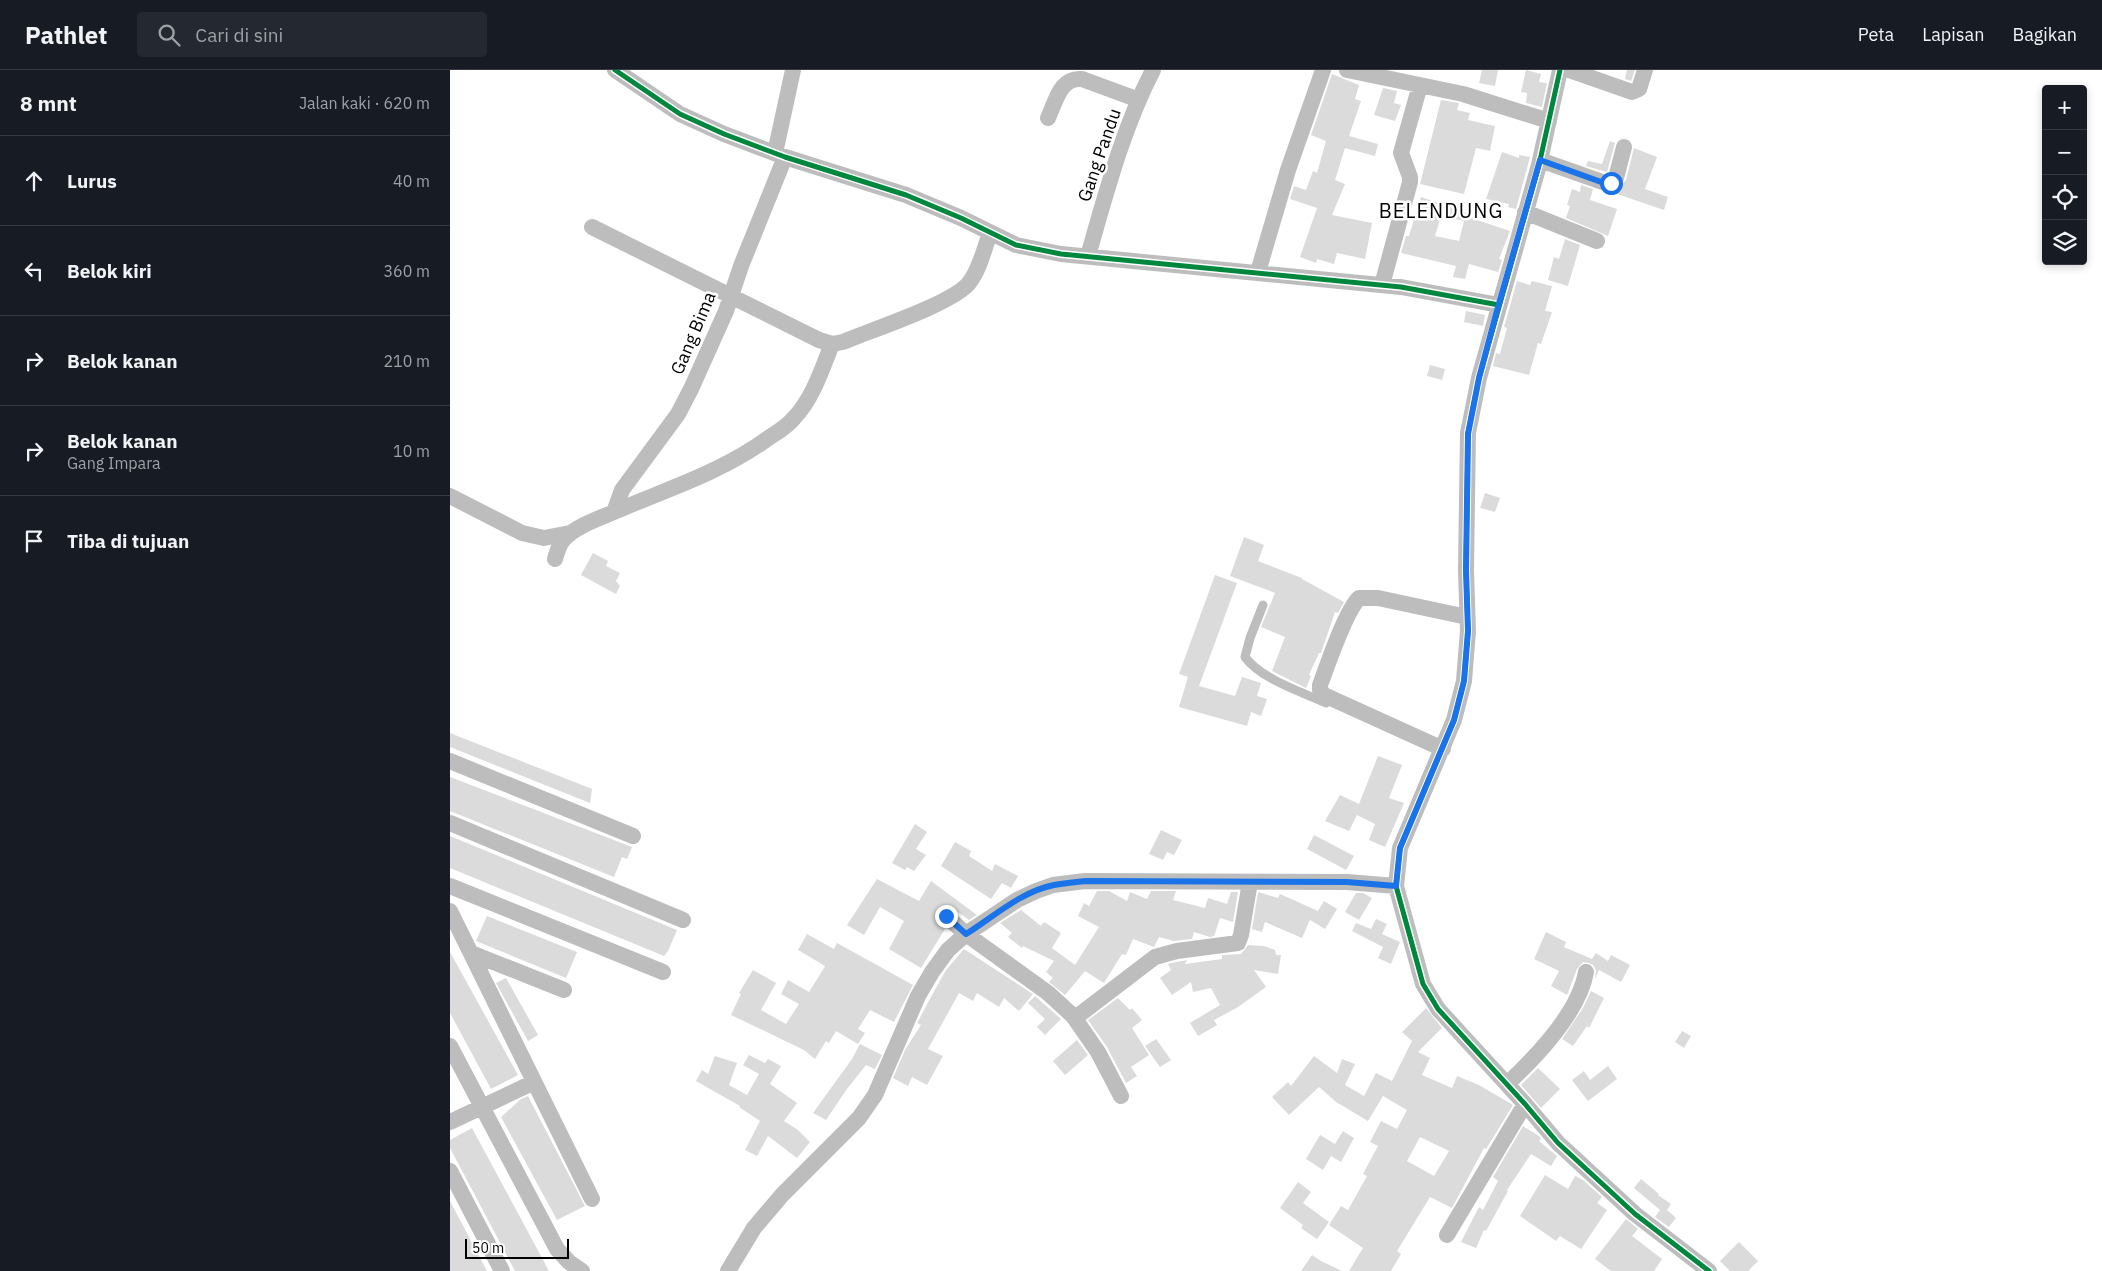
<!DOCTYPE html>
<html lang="id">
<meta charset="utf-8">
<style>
body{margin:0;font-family:"IBM Plex Sans",sans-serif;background:#242831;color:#f1f3f6}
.controls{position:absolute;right:15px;top:15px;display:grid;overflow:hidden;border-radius:5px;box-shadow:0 2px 8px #0003}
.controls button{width:45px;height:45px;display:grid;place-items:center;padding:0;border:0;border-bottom:1px solid #363941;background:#171b24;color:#f1f3f6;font:25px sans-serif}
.scale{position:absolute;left:15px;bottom:12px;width:104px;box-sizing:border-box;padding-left:5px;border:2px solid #000;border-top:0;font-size:14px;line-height:18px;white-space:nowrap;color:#000;-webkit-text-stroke:4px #fff;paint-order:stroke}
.stop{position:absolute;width:15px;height:15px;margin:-11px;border:4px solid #1a73e8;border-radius:50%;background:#fff}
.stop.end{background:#1a73e8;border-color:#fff;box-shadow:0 1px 5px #0008}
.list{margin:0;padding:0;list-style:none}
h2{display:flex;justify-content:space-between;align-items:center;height:65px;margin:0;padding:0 20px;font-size:21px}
h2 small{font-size:16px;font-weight:400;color:#9ea1a6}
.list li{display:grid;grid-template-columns:32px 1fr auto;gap:15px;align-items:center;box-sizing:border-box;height:90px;padding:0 20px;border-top:1px solid #363941}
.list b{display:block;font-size:19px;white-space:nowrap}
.list p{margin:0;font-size:16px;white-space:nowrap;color:#9ea1a6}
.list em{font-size:16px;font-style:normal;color:#9ea1a6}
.icon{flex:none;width:28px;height:28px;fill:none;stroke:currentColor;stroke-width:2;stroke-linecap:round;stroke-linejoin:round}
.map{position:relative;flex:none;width:1652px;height:1201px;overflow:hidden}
header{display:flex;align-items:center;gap:30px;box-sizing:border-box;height:70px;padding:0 25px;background:#171b24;border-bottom:1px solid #363941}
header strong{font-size:24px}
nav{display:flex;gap:28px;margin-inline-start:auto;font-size:18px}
.search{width:350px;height:45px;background:#242831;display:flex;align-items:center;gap:12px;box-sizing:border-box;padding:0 18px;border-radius:5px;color:#9ea1a6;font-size:19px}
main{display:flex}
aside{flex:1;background:#171b24}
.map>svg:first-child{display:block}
.building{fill:#dbdbdb;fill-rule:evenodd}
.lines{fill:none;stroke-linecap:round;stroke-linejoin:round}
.lane{stroke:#bdbdbd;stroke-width:9}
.street{stroke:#bdbdbd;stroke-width:16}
.cycleway-casing{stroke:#fff;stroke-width:8}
.cycleway{stroke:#00873e;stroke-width:5}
.route{stroke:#1a73e8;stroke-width:6}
.labels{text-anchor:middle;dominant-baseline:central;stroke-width:5;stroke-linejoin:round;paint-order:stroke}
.street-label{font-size:18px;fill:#000;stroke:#fff}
.quarter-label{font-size:20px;letter-spacing:1px;fill:#000;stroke:#fff}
</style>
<header>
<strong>Pathlet</strong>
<div class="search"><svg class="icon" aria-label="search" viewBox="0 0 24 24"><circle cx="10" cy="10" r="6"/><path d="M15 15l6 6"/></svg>Cari di sini</div>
<nav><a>Peta</a><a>Lapisan</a><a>Bagikan</a></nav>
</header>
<main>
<aside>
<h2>8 mnt<small>Jalan kaki · 620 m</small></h2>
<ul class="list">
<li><svg class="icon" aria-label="ahead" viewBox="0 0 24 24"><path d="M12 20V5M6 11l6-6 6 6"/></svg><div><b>Lurus</b></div><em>40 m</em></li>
<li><svg class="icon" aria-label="left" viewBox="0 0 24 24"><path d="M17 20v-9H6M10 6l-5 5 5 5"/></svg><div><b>Belok kiri</b></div><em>360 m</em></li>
<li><svg class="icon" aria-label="right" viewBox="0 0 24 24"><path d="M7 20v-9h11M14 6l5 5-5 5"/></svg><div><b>Belok kanan</b></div><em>210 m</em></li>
<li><svg class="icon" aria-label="right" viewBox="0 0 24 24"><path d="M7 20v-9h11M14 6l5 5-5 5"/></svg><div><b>Belok kanan</b><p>Gang Impara</p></div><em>10 m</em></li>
<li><svg class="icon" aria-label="arrive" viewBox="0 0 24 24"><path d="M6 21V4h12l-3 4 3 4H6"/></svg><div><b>Tiba di tujuan</b></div></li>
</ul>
</aside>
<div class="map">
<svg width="1652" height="1201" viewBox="0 0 1652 1201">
<rect width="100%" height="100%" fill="#fff"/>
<path class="building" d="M1032,0H1048L1045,16L1029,13Z
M1076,0L1091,4L1089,12L1097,13L1092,37L1076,33L1077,23L1071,22Z
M1177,0H1185L1181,11L1175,9Z
M882,4L909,15L905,29L911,31L899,66L928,74L925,86L895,78L885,110L895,114L882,145L922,153L915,189L887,183L884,194L867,189L866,193L850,187L867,138L840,129L844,116L856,120L863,101L867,103L876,71L861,65Z
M933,18L947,21L944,33L951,35L945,51L924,45Z
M991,30L1009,33L1007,40L1020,43L1018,50L1045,56L1040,81L1026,78L1014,124L970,114Z
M1160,71L1165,73L1157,102L1136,96L1138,91L1152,94Z
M1184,78L1207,87L1195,119L1218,127L1214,140L1164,123L1176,110Z
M1052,82L1069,88V85L1080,87L1066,139L1058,137L1059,134L1036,129Z
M1131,115L1143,119L1140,130L1167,139L1158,166L1116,148L1120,136L1117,135L1122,119L1130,122Z
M971,127L1022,145L1021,148L1060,161L1049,189L1052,190L1048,202L1019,194L1015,209L1003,207L1006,196L951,183L956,166H959ZM991,146L1014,151L1009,171L985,166Z
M1115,169L1130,175L1118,216L1098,210L1104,187L1109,189Z
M1067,211L1080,215L1082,211L1102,216L1095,241L1102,242L1091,274L1088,273L1079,305L1043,296L1046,283L1050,284L1057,258L1054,257Z
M1016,241L1035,245L1033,256L1014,252Z
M980,295L995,299L992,310L977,306Z
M1035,423L1050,428L1045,442L1030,438Z
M794,467L814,475L808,491L852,508V509L894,532L888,543L885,542L871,583H869L859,605L861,606L856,618L822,601L835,567L811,557L825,523L780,506Z
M143,483L158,491L156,496L170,503L166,511L170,516L166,524L131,505Z
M765,505L787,513L749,616L785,626L792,607L811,613L807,626L817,629L811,646L801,642L797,656L729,637L738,607L729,604Z
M0,663L142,719L140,733L0,677Z
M928,686L952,695L939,728L954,733L935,777L919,770L925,754L907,745L899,761L875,751L890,725L909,734Z
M0,707L182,777L177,789L172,787L164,807L0,741Z
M465,754L477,762L466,779L476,785L464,801L457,797L455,800L442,793Z
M711,760L732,770L724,785L717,782L713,790L699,784Z
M864,765L904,786L896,800L857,779Z
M0,766L227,860L218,881L214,886L0,798Z
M505,772L521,781L519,786L542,801L545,794L568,806L561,818L552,813L541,829L491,796Z
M427,809L469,831L481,811L527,845L519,850L499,836L489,839L486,849L495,859L471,898L439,879L454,851L430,837L414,865L397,855Z
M647,821H659L677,831L680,822L697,829L701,821H726L723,830L755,838L758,828L777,834L781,822H788L783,852L770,848L764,866L760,867L744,862L742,869L724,871L709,867L704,877L683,869L676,885L672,884L654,913L635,901L615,925L599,912L603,908L596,902L604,891L573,876L572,878L558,867L562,863L550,853L571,840L591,856L594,852L611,863L602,878L625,895L649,857L628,846L634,833L639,836Z
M808,822L828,828L830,824L868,841L874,831L887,839L875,859L860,850L852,868L815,852L812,862L802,859Z
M906,823H913L922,828L909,850L895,842Z
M37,846L127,882L116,908L26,871Z
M926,849L937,854L932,864L950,872L941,894L928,888L933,877L902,861L906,853L921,859Z
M1096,862L1116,872L1114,877L1142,889L1146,883L1158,891L1161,885L1180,895L1171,912L1149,900L1145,909L1146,900L1143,895L1139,893L1133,892L1127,899L1117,925L1101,916L1109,901L1084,889Z
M357,864L384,879L387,873L463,915L444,952L420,940L408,959L415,963L408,974L386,961L379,973L376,971L365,989L354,980L281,945L291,924L289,923L303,900L326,913L311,940L336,954L349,934L331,924L338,910L359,922L374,898L375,896L348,880Z
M798,875L814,876L825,880L826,885H831L828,904L804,900L816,917L788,937L764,950L767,955L748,966L740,953L770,935L761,918L743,922L741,912L722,925L710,908L721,900L718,894L721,893L737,890L735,894L772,889V885L791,884Z
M514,879L583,924L569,941L554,928L549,937L527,923L523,931L509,923L478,979L493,986L477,1015L462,1007L458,1016L443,1008L455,980L471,955L467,953L482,925L496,900Z
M0,882L68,1005L41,1019L0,943Z
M56,908L88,965L78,971L46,913Z
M1141,921L1154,928L1139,958L1137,956L1123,976L1112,969L1133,938Z
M585,926L611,949L595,965L587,957L595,949L578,933Z
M668,928L680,940L682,938L692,950L682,958L699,985L681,997L687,1006L676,1013L657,977L638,950Z
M976,938L992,958L968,982L980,988L972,1005L1002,1018L1007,1006L1029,1015L1063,1035L1036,1079L1034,1078L1002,1138L980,1127L947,1181L951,1184L941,1201H899L913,1178L879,1155L891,1136L898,1140L917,1106L913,1104L928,1076L920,1072L931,1051L947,1059L957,1040L933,1026L918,1051L886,1032L869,1017L839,1045L822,1027L838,1012L841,1016L864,986L887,1003L892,989L905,994L895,1015L914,1026L926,1003L942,1011L962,971L952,962ZM970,1067L999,1081L984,1106L957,1091Z
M1232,961L1241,966L1234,978L1225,972Z
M706,969L721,990L710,997L695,976Z
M627,970L638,985L615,1005L603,991Z
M410,974L432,985L425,999L416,995L397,1019L376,1050L363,1043L402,989Z
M299,985L315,993L318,989L331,996L320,1014L347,1033L334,1051L348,1060L360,1072L347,1088L318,1066L307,1086L295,1080L310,1051L289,1037L290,1036L246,1011L252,1000L258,1004L265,986L287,993L279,1015L297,1025L309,1004L293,995Z
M1158,996L1167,1009L1138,1031L1122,1010L1134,1001L1140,1010Z
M1088,998L1110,1019L1091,1038L1071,1015Z
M78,1026L135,1136L107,1150L51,1047L71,1029Z
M1073,1056L1089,1066L1091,1069L1089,1071L1107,1086L1101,1096L1081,1084L1057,1120L1058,1121L1036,1161L1034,1160L1026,1178L1011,1172L1029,1137L1033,1140L1048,1111L1043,1107Z
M22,1058L99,1201H65L0,1078V1070Z
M893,1061L904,1068L891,1092L881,1086L873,1100L856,1089L870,1065L885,1074Z
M1095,1105L1118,1119L1125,1106L1133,1110L1152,1127L1147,1133L1157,1140L1131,1179L1110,1166L1106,1171L1070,1146Z
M1191,1109L1209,1124L1208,1125L1221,1134L1217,1140L1226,1148L1219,1157L1205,1147L1210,1140L1184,1118Z
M848,1112L861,1122L853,1133L879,1152L867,1169L851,1158L853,1155L830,1138Z
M0,1131L37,1201H0Z
M1176,1149L1188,1159L1182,1166L1212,1189L1204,1201H1161L1145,1189Z
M1289,1172L1308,1191L1298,1201H1280L1270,1191Z
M862,1185L871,1191L892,1201H851Z"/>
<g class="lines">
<path class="lane" d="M813,535L800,568L795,587C811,609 852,622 876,633"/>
<path class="street" d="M165,0L230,44L274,64L335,87L456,125L511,148L566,175L611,184L951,217L1049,235
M897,0L1013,24L1099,51
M1110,0L1089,95L1029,308L1018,363L1016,500L1018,561L1014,611L1004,650L950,778L946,816L973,914L988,939L1075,1034L1108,1073L1185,1144L1259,1201
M1119,0L1182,22L1189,19L1195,0
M598,48C606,31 610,7 632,9L689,30
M325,83L343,0
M1090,90L1158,114L1166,108L1174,77
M1075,142L1147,171
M142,157L369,270L382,274L393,272C421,260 502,234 519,213C530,199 534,179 540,163
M638,186C656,123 673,58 703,0
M808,202L838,100L873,0
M932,215L960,112V107L951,83L970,15
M0,426L72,463L94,468L120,463
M164,442L172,420L228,344L241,319L276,241L291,196L335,87
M105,489C107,482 109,474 114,469C126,456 148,449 164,442C217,419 270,403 317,369C326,363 337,357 344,348C363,328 372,299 382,274
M993,679L874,625L870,620V615C878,594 895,542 909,528H928L1017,547
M0,691L183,766
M0,753L233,850
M0,816L213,902
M0,841L142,1129
M496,846L516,864L598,923L623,946L648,982L671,1026
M21,883L114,920
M625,948L705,887L727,881L788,873L791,865L800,812
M0,976L107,1179L119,1192L132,1201
M1057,1014C1086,987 1129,942 1136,902
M0,1052L78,1015
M0,1101L52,1201
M997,1165L1075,1034
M278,1201L304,1158L332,1125L409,1048L425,1025L468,926L482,902L498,880L516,864L567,830L586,821L603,815L635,811L897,812L946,816"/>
<g class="cycleway-casing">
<path id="cycleway" d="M165,0L230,44L274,64L335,87L456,125L511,148L566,175L611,184L951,217L1049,235
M1110,0L1089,95L1029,308L1018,363L1016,500L1018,561L1014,611L1004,650L950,778L946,816L973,914L988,939L1075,1034L1108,1073L1185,1144L1259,1201"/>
</g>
<use href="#cycleway" class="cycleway"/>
</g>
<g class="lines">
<path class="route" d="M496,846L516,864C543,847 572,821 604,815C615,813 625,812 636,811L897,812L946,816L950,778L1004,650L1014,611L1018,561L1016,500L1018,364L1029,308L1046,244L1090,90L1154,113H1161"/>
</g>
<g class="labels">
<g class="street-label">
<text transform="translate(649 85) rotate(-71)">Gang Pandu</text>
<text transform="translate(243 263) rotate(-67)">Gang Bima</text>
</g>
<g class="quarter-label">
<text x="991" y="140">BELENDUNG</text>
</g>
</g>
</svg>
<div class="controls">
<button>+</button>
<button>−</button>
<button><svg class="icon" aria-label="locate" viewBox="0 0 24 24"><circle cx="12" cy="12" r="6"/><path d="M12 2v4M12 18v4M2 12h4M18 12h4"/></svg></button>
<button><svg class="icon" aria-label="layers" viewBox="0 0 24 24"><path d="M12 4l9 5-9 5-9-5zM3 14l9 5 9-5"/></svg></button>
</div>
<div class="scale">50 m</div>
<div class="stop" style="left:1161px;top:113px"></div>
<div class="stop end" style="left:496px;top:846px"></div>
</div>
</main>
